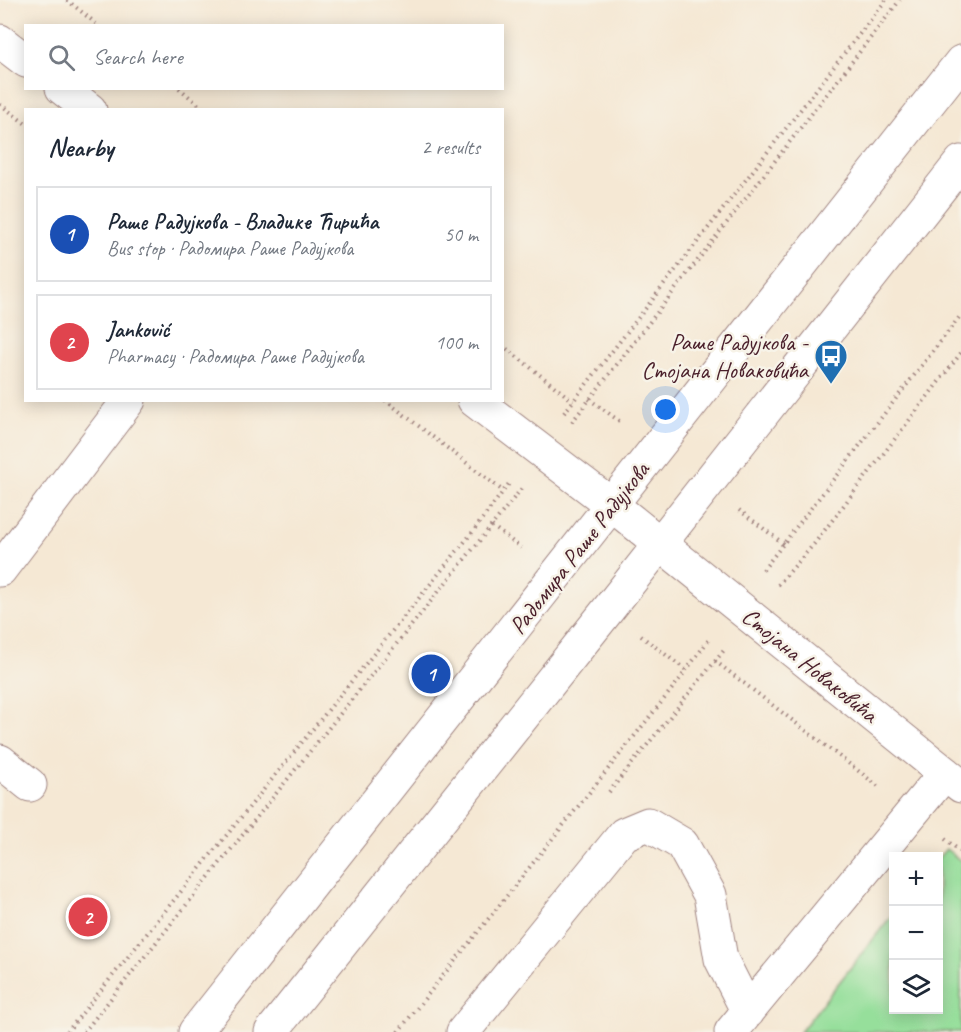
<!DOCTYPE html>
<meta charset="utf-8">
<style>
body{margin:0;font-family:Caveat,sans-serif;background:#f2f2f3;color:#1f2937}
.controls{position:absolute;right:18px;bottom:18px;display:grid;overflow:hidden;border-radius:0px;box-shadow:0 3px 15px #0003}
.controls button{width:54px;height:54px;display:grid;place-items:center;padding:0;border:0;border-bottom:2px solid #e0e1e3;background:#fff;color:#1f2937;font:30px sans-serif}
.you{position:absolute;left:666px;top:410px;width:21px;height:21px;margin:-15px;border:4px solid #fff;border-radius:50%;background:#1a73e8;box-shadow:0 0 0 9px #1a73e833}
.badge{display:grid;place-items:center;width:39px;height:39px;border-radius:50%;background:#1f6fb2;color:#fff;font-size:20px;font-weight:700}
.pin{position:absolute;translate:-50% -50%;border:3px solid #fff;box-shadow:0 2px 6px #0006}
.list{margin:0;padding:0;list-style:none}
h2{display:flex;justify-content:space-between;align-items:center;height:78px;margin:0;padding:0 24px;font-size:26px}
h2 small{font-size:20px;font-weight:400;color:#747a83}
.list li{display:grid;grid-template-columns:39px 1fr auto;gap:18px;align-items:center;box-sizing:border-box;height:96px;margin:0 12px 12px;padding:0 12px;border:2px solid #e0e1e3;border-radius:0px}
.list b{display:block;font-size:22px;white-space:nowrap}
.list p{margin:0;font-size:20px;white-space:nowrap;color:#747a83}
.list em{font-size:20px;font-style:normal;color:#747a83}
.icon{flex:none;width:33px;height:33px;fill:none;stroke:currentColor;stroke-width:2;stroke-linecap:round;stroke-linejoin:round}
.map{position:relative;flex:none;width:961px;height:1032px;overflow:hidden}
.search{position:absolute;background:#fff;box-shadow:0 3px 15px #0003;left:24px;top:24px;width:480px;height:66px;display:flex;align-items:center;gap:15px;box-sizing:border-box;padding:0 21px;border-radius:0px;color:#747a83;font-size:22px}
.panel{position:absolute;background:#fff;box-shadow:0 3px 15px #0003;left:24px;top:108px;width:480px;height:294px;border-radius:0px}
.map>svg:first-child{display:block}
.pitch{fill:#96df9b;stroke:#707f63;stroke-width:1.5}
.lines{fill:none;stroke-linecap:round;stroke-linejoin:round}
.minor-casing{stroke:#a08480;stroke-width:35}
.path{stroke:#a08480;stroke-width:4;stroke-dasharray:1.5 4.5;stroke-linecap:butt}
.minor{stroke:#fff;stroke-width:33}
.labels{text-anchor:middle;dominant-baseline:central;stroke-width:5;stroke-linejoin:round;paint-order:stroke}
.poi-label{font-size:24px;fill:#4a1f2b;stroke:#f7f3e8;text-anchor:end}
.street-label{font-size:24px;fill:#4a1f2b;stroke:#f7f3e8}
</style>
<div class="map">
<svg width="961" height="1032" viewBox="0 0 961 1032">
<rect width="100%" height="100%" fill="#f7f3e8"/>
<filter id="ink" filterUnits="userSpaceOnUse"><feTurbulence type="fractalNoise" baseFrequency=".0167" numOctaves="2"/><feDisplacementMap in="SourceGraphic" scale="12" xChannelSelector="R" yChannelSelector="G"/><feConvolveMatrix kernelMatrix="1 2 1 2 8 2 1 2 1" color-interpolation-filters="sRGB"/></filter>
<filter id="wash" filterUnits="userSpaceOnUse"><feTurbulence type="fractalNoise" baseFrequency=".008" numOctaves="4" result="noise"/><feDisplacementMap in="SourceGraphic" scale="24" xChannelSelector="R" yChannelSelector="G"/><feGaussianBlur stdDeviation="1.35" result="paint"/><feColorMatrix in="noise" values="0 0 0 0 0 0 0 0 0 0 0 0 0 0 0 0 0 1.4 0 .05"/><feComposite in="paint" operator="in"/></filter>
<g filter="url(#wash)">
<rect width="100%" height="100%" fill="#f5e8d4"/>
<path class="pitch" d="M946,849L961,861V1032H800L893,914L894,1010H938V858Z"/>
</g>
<g filter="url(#ink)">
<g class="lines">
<g class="minor-casing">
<path id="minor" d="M0,41L26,61
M62,88L90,110
M474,400L612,505L961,786
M0,570L129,400
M0,761L30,785
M195,1032L961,62
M271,1032L607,611L961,162
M463,1032L624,834L648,824L682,844L710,895L721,959L748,1012
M731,1032L945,773"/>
</g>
<path class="path" d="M67,0L99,26
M179,88L205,110
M0,104L26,124
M502,345L573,401
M589,399L622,423
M385,400L503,491
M564,413L886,0
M572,422L900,0
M739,510L784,544
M492,526L521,548
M763,570L961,315
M778,585L814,544L961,353
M641,636L686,670
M715,661L878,786
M609,792L725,649
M945,839L961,852
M67,1032L471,534L511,481
M84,1032L522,488
M398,1032L676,684L710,638"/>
<use href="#minor" class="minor"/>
</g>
</g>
<defs>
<g id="bus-pin" transform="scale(1.725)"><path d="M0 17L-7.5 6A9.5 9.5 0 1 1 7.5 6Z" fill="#1f6fb2" stroke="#f7f3e8"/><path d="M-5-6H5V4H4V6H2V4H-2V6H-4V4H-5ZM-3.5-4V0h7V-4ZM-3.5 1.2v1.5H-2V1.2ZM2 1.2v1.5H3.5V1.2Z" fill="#fff"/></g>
</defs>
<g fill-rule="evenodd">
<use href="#bus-pin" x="831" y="356"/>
</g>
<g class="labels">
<g class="poi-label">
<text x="808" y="342">Раше Радујкова -<tspan x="808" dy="28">Стојана Новаковића</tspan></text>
</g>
<g class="street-label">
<text transform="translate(579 548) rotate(-52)">Радомира Раше Радујкова</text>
<text transform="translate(810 665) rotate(39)">Стојана Новаковића</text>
</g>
</g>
</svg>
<div class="controls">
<button>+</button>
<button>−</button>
<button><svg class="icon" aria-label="layers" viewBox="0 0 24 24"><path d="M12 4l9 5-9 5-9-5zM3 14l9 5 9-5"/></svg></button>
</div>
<div class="you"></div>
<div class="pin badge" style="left:431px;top:674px;background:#1a4fb4">1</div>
<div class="pin badge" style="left:88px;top:917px;background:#e0444e">2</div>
<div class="search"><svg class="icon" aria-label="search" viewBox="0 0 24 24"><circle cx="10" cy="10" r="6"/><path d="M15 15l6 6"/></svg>Search here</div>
<section class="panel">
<h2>Nearby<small>2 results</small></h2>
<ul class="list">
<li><span class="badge" style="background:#1a4fb4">1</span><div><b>Раше Радујкова - Владике Ћирића</b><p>Bus stop · Радомира Раше Радујкова</p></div><em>50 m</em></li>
<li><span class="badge" style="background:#e0444e">2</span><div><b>Janković</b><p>Pharmacy · Радомира Раше Радујкова</p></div><em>100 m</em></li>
</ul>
</section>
</div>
